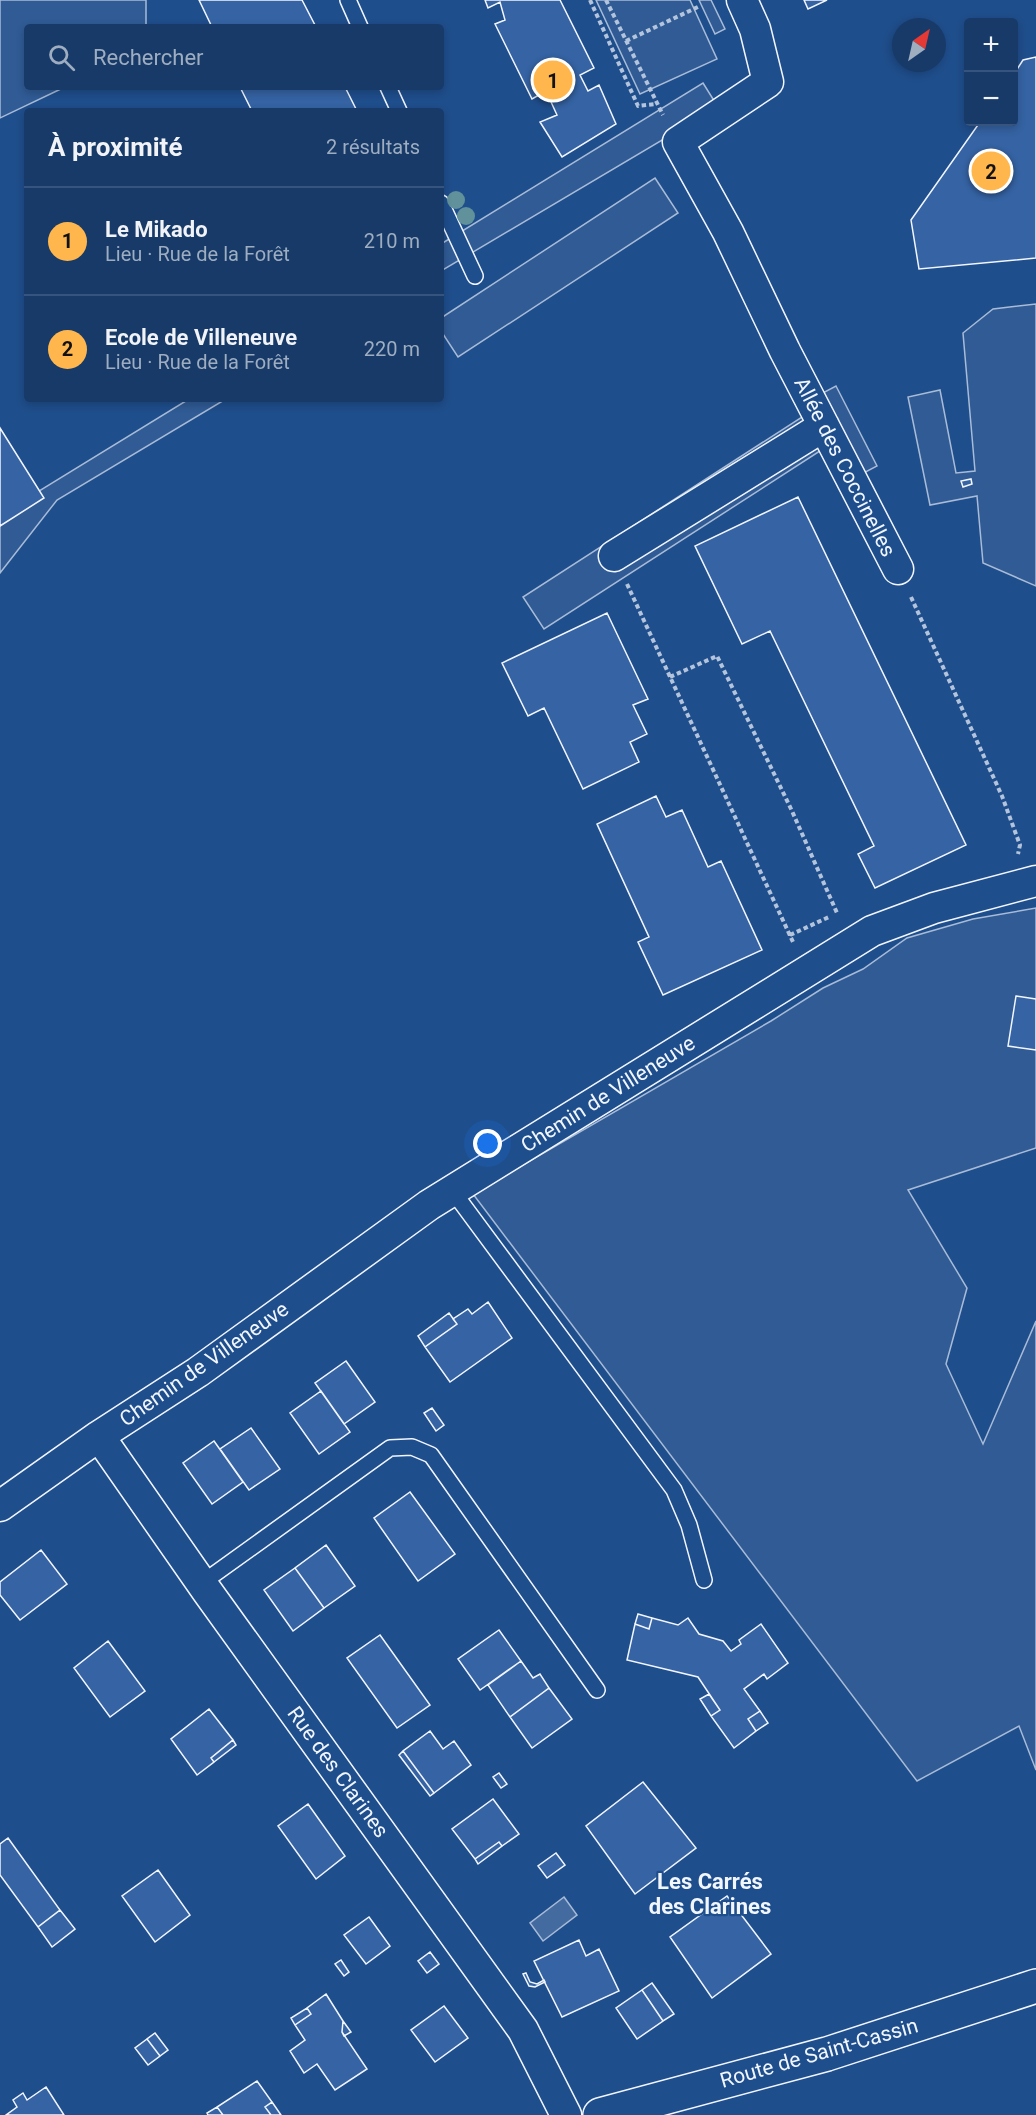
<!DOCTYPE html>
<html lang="fr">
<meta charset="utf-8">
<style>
body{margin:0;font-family:Roboto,sans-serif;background:#20416f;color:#f1f3f6}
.controls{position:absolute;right:18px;top:18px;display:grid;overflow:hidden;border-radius:6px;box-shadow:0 3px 9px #0003}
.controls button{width:54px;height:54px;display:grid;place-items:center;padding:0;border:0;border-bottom:2px solid #36547d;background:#173a69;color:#f1f3f6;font:30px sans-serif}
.compass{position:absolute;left:892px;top:18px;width:54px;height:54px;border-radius:50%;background:#173a69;box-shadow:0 3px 9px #0003;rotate:34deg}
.you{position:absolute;left:488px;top:1144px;width:21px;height:21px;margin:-15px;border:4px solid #fff;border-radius:50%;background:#1a73e8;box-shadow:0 0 0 9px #1a73e833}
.badge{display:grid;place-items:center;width:39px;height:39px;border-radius:50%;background:#ffb74d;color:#111;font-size:20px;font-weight:700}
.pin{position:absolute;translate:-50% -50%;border:3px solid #fff;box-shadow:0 2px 6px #0006}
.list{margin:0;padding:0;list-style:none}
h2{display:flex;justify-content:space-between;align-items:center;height:78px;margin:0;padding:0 24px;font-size:26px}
h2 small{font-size:20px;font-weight:400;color:#9eadc0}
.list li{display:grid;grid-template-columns:39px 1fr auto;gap:18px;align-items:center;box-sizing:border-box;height:108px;padding:0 24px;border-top:2px solid #36547d}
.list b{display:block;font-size:22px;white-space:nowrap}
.list p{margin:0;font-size:20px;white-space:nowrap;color:#9eadc0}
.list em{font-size:20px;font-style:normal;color:#9eadc0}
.icon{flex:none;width:33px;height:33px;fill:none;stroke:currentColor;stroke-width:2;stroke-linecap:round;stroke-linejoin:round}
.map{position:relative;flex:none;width:1036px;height:2115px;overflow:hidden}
.search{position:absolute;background:#173a69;box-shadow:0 3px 9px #0003;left:24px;top:24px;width:420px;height:66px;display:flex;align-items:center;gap:15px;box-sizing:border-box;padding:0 21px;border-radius:6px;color:#9eadc0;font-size:22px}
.panel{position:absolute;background:#173a69;box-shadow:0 3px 9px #0003;left:24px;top:108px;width:420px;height:294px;border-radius:6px}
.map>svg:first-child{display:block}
.built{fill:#305b95;stroke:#a8bbd7;stroke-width:1.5}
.water{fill:#446ba0;stroke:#a8bbd7;stroke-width:1.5}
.building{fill:#3563a3;stroke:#f2f6ff;stroke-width:1.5}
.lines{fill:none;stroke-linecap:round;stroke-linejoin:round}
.lane-casing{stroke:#f2f6ff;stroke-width:18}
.street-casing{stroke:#f2f6ff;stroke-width:33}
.secondary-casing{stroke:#f2f6ff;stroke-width:36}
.path{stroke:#b3c4dc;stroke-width:4;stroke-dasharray:4.5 3;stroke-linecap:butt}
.lane{stroke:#1f4e8c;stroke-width:15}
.street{stroke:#1f4e8c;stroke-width:30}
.secondary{stroke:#1f4e8c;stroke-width:33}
.tree{fill:#61919a}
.labels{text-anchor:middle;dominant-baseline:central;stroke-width:4.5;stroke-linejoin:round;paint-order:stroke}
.street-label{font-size:21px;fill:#f2f6ff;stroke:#1f4e8c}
.neighbourhood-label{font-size:22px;font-weight:bold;fill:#f2f6ff;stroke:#1f4e8c}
</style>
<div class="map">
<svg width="1036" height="2115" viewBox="0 0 1036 2115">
<rect width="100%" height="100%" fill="#1f4e8c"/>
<path class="built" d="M0,0H146V27H27V87H65L0,118Z
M596,0H690L717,59L640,94Z
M699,0H711L725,29L715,34Z
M703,83L718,107L441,271V244Z
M655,178L678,213L458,357L441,331V318Z
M1036,304V586L983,563L977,496L930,505L908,397L940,390L956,473L975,471L963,333L993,309Z
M836,386L877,466L858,476L817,396Z
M189,399H226L57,500L0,573V515Z
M802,417L823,449L544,629L523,597Z
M1036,908V1148L908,1190L967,1288L946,1364L983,1444L1036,1321V1770L1019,1726L917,1781L473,1194L771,1021L823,988L863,969L907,938L973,919Z"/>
<path class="water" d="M564,1897L577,1915L543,1941L530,1923Z"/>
<path class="building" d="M199,0H302L316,27H212Z
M485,0H560L594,68L580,75L588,91L599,85L616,124L562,157L540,122L557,115L546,91L532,99L495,24L505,20L500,2L488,8Z
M804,0H827L808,9Z
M1036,57V258L919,269L911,220L980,122H1014V74L1023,60Z
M240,87H345L357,111H252Z
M0,428L44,498L0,526Z
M971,479L972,484L963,487L961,481Z
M798,497L966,845L875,888L858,854L874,846L770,631L742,644L695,546Z
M607,613L648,699L633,705L647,734L630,742L639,762L583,789L544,708L528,716L502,663Z
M656,796L666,817L682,810L708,867L721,861L762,950L663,995L638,942L649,937L597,824Z
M1016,996L1036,999V1050L1008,1046Z
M488,1302L512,1338L450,1382L425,1347L457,1324L453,1319L468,1309L472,1314Z
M449,1313L457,1324L425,1347L418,1336Z
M346,1361L375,1402L344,1424L315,1383Z
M321,1391L350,1432L319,1454L290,1413Z
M432,1408L444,1425L436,1431L424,1413Z
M251,1428L280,1469L249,1490L220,1449Z
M214,1441L243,1482L212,1504L183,1463Z
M410,1492L455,1554L418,1581L374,1518Z
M326,1545L355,1586L324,1608L295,1568Z
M41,1550L67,1584L20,1620L0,1595V1582Z
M295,1568L324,1608L293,1631L264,1590Z
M638,1614L652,1618L649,1629L635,1624Z
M652,1618L678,1625L688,1618L699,1634L723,1641L731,1651L741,1644L739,1640L761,1624L788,1663L767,1679L764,1674L744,1689L760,1711L748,1719L756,1731L734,1748L711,1716L720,1710L698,1677L627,1660L635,1624L649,1629Z
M499,1630L521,1661L480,1690L458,1659Z
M380,1635L430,1705L397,1728L347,1658Z
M108,1641L145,1691L110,1717L74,1668Z
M521,1661L533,1678L540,1674L549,1688L510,1717L488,1685Z
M549,1688L572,1719L532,1748L510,1717Z
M709,1694L720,1710L711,1716L700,1699Z
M209,1709L233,1740L211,1758L214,1762L197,1775L171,1739Z
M760,1711L768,1723L756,1731L748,1719Z
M430,1731L443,1749L454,1741L471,1765L434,1793L403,1751Z
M233,1740L236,1745L214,1762L211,1758Z
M403,1751L434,1793L430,1796L399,1755Z
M499,1773L507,1784L501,1788L493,1777Z
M643,1782L696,1848L635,1894L586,1826Z
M493,1799L519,1834L502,1846L499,1842L475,1859L452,1829Z
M308,1804L345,1856L316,1879L278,1826Z
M8,1838L60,1910L38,1927L0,1875V1844Z
M499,1842L502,1846L478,1864L475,1859Z
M556,1853L565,1865L547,1878L538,1866Z
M158,1870L190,1915L155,1942L122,1896Z
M727,1896L771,1954L712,1998L670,1937Z
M60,1910L75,1929L52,1947L38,1927Z
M369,1917L390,1946L366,1964L344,1935Z
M579,1940L586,1956L599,1949L619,1991L562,2017L534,1961Z
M430,1952L439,1964L427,1973L418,1961Z
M341,1960L349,1972L344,1976L335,1964Z
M526,1973L530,1982L537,1984L544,1980L545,1982L535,1987L529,1986L523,1974Z
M652,1983L674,2014L663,2021L642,1990Z
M642,1990L663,2021L637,2039L616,2008Z
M326,1994L343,2021L342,2032L367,2069L335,2090L317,2064L304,2073L290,2051L305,2040L295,2025L311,2014L307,2008Z
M444,2006L468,2038L435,2062L411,2030Z
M307,2008L311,2014L295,2025L291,2018Z
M343,2021L351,2032L344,2036L342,2032Z
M155,2033L168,2050L160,2056L147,2039Z
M147,2039L160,2056L148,2065L135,2048Z
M257,2081L272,2102L265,2107L271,2115H223L217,2107Z
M46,2087L64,2115H6L17,2107L13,2100L23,2093L27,2100Z
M272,2102L281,2115H271L265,2107Z
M217,2107L223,2115H208L207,2113Z"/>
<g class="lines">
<g class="lane-casing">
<path id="lane" d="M348,0L360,27
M388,87L399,111
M441,203L475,276
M452,1190L674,1490L689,1525L704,1580
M202,1583L390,1448L412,1447L431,1455L597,1690"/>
</g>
<g class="street-casing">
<path id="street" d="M742,0L755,29L768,82L678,142L728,232L785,351L898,569
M614,556L824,426
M99,1436L207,1591L523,2030L566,2115
M0,1506L99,1436L198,1372L429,1205L872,931L934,908L1036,881"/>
</g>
<g class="secondary-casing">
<path id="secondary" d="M600,2115L827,2054L1036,1986"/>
</g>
<path class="path" d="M590,0L638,106L656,104
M606,0L663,115
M626,41L700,6
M627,584L793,942
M911,597L1002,796L1020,845L1018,854
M670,677L717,656L792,811L837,913L835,914
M790,935L829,917"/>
<use href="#lane" class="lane"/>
<use href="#street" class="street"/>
<use href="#secondary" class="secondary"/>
</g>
<g class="tree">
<circle cx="456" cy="200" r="9"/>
<circle cx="466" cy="216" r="9"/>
</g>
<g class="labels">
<g class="street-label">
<text transform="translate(845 467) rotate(63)">Allée des Coccinelles</text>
<text transform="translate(608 1094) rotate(-32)">Chemin de Villeneuve</text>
<text transform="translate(204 1364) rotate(-35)">Chemin de Villeneuve</text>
<text transform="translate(338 1772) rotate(54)">Rue des Clarines</text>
<text transform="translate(819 2053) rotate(-16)">Route de Saint-Cassin</text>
</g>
<g class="neighbourhood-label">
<text x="710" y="1881">Les Carrés<tspan x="710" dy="25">des Clarines</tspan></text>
</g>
</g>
</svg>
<div class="controls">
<button>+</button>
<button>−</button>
</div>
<svg class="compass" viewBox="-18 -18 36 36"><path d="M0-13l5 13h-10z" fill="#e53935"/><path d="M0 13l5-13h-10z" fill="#9eadc0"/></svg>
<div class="you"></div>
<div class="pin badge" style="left:553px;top:80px">1</div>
<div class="pin badge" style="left:991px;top:171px">2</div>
<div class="search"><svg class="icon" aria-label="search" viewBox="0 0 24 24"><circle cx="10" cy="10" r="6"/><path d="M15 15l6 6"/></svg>Rechercher</div>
<section class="panel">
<h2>À proximité<small>2 résultats</small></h2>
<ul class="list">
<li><span class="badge">1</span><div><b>Le Mikado</b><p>Lieu · Rue de la Forêt</p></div><em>210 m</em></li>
<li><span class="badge">2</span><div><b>Ecole de Villeneuve</b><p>Lieu · Rue de la Forêt</p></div><em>220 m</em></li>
</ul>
</section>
</div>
